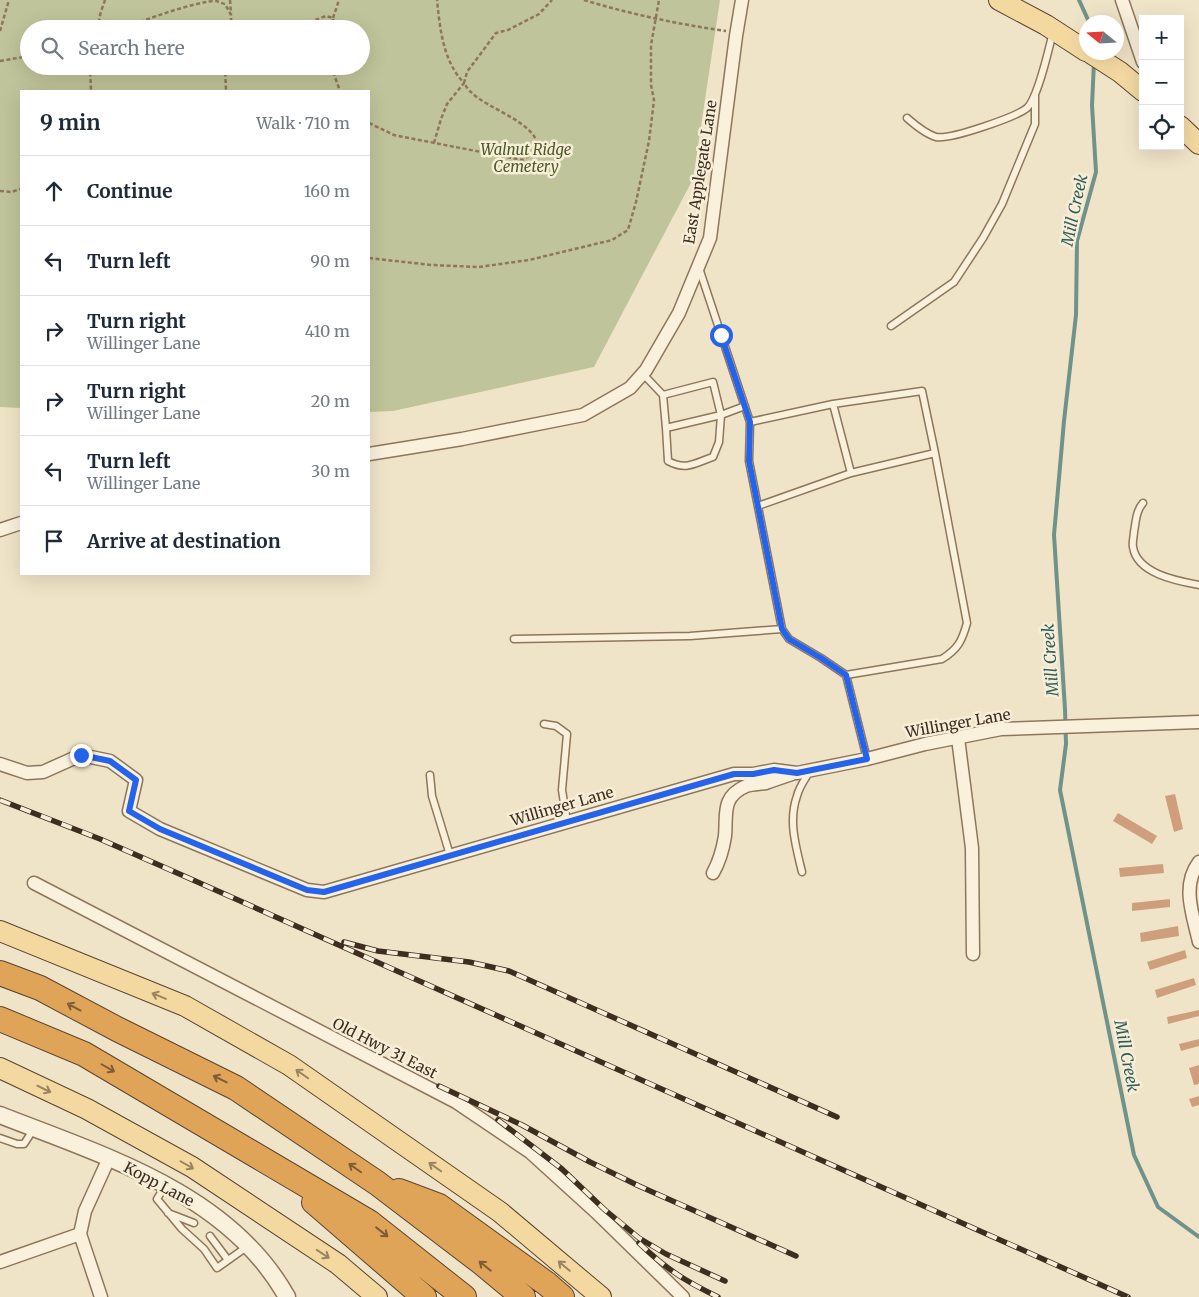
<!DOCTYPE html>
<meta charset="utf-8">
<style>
body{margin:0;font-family:Merriweather,serif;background:#f6f6f7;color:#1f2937}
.controls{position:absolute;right:15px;top:15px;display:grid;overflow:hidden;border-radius:0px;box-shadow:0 5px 20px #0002}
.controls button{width:45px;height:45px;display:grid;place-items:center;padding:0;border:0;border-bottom:1px solid #e0e1e3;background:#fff;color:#1f2937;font:25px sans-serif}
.compass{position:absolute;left:1079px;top:15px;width:45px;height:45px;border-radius:50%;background:#fff;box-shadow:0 5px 20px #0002;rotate:288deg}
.stop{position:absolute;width:15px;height:15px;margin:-11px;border:4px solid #2563eb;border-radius:50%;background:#fff}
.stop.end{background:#2563eb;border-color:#fff;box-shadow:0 1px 5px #0008}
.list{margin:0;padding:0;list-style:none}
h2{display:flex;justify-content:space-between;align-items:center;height:65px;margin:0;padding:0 20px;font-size:21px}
h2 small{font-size:16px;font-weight:400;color:#747a83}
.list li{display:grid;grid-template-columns:32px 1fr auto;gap:15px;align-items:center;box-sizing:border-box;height:70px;padding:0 20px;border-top:1px solid #e0e1e3}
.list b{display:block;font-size:19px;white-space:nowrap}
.list p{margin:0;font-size:16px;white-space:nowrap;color:#747a83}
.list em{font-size:16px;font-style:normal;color:#747a83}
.icon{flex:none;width:28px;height:28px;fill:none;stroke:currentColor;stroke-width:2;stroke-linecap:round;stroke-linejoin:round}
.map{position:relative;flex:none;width:1199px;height:1297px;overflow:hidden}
.search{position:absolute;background:#fff;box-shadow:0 5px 20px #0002;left:20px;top:20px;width:350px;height:55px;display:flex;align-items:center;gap:12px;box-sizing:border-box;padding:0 18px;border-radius:28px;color:#747a83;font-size:19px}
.panel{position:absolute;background:#fff;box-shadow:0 5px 20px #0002;left:20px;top:90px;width:350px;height:485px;border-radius:0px}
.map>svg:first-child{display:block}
.cemetery{fill:#bfc49a;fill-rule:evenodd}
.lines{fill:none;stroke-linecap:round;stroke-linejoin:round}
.stream{stroke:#6f938a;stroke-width:4}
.building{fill:#cf9f7d}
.service-casing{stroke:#8d765c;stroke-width:9}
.minor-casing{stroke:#8d765c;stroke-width:15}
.tertiary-casing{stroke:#8d765c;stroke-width:19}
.primary-casing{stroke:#5b4430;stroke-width:22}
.motorway-casing{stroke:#5b4430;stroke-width:26}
.path{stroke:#8d765c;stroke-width:2.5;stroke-dasharray:4 2.5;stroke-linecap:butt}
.service{stroke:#faf1dc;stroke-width:6}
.minor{stroke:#faf1dc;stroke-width:12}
.tertiary{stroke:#faf1dc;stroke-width:16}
.primary{stroke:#f3d9a0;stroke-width:20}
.motorway{stroke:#e0a458;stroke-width:24}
.rail-casing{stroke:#3d2e20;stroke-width:5.5}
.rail{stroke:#f7eed8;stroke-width:4;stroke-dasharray:11;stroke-linecap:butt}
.oneway{stroke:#988460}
.oneway2{stroke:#7e5d36}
.route{stroke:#2563eb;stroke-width:6}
.labels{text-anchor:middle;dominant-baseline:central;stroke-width:5;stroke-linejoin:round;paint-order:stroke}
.park-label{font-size:15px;font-style:italic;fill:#4d5a26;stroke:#f7eed8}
.street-label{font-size:15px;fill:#3d2e20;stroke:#f7eed8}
.water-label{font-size:16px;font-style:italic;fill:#2f5d5a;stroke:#f7eed8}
</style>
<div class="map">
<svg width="1199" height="1297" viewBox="0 0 1199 1297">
<rect width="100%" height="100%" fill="#f0e4c8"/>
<path class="cemetery" d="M0,0H720L693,179L594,367L393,411L369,412V91H21V408L0,407ZM29,29H361V66H29Z"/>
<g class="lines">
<path class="stream" d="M1079,0L1089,22
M1094,62L1092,105L1096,172L1077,241L1076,315L1064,421L1054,535L1065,709L1066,744L1060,790L1134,1155L1158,1207L1199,1237"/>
</g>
<path class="building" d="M1175,794L1183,829L1174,832L1165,796Z
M1118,813L1157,836L1152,844L1113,821Z
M1163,864L1164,873L1120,877L1119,868Z
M1170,899V907L1132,911V903Z
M1178,926L1179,936L1141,942L1140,933Z
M1185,950L1187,958L1150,970L1147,962Z
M1194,978L1196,985L1157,998L1155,990Z
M1199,1010V1016L1168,1024L1167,1017Z
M1199,1039V1046L1181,1051L1179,1044Z
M1199,1065V1084L1194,1085L1189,1068Z
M1199,1096V1105L1192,1107L1189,1099Z"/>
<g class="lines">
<g class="service-casing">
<path id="service" d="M907,118C915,125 926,134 936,137C950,140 1016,117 1027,108C1038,98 1049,48 1053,32
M699,268L750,422L749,461L782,629L789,639L821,658L846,675L867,759
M891,326L954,282L983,238L1002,204L1035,124V95
M643,374L663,395L713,382L721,415L666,428L663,395
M833,404L922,391L935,453L851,473
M750,422L833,404L851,473L758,506
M666,428L668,461C686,471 695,463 713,457L719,442L721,415L745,406
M1143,503C1136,511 1136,521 1134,532C1134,536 1132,542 1133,547C1137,574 1178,581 1199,585
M514,639L690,636L782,629
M846,675L942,659C958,649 962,641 967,623L935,453
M544,724L556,726L567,734L562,790L567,822
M430,775L432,796L450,855
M802,872C796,847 788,821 797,796C799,787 805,779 810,771
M0,1138L17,1144H24L33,1130
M165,1186L157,1199L182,1229L204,1249L217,1268L248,1246
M168,1213L194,1223
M210,1236L228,1260"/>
</g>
<g class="minor-casing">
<path id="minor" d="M1122,0L1143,62
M369,454L462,439L583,415L630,388L646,370L679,313L710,238L736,36L742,0
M0,530L21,523
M958,738L972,848L973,954
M0,764L27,773L43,772L81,755L110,761L136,780L129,811L160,829L307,890L324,892L734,774H753L774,770L797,773L867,759L925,744L1001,729L1199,722
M1199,862C1181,886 1193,915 1199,942
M713,873C719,862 723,849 725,836C727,814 721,797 746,786C752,784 760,784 766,783C774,780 783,777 792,774
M34,883L456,1102L530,1152L596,1212L683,1297
M80,1234L101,1297
M0,1262L80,1234L85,1211L109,1158"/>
</g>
<g class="tertiary-casing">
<path id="tertiary" d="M0,1115C104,1156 229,1193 287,1297"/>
</g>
<g class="primary-casing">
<path id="primary" d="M999,0L1046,25L1086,51
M1089,52L1120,72L1143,91
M1180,126L1199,144
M0,931L185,1006L289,1065L500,1212L601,1297
M0,1068L87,1109L192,1167L338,1264L377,1297"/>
</g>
<g class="motorway-casing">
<path id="motorway" d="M0,973L40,988L117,1029L236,1088L377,1183L482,1263L523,1297
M0,1019L84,1054L369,1222L464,1297
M399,1191L439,1206L547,1284L562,1297
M314,1202L424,1297"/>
</g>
<path class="path" d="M230,0L231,14
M584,0C630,14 677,24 726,31
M333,18L339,0
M100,29C97,20 102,9 105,0
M122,29C141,21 199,0 217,1C218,2 224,4 225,4L231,15V29
M291,29L326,16L333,18L334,29
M0,31L9,0
M0,61L29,56
M90,66L91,91
M225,66L226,91
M331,66L340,91
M369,123L394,135L522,160L534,153L538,146C534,121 487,109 471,92C468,90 466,86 464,83L467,72L496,33L508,30L539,14L552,0
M434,143L441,119L447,104L464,83C443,61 440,29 437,0
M0,191L11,192L21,189
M369,258L431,265L479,267L529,260L612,240L628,230L636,202L649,141L654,100L651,85V45L659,0"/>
<use href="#service" class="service"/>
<use href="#minor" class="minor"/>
<use href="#tertiary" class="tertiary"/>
<use href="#primary" class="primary"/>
<use href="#motorway" class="motorway"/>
<g class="rail-casing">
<path id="rail" d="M0,800L100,839L184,876L1128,1297
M344,942L378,951L469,962L509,971L837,1117
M439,1086L522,1125L590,1162L639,1186L796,1256
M498,1120L562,1169L605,1210L639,1238L666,1254L725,1281
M639,1243C666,1269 685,1281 718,1297"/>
</g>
<use href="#rail" class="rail"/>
</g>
<defs><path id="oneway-shaft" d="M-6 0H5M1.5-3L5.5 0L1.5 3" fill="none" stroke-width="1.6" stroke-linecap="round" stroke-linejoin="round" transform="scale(1.25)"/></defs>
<g class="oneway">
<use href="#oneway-shaft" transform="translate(159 996) rotate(-158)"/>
<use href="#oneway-shaft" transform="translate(302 1074) rotate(-145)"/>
<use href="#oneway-shaft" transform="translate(44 1089) rotate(26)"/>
<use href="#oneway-shaft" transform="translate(187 1165) rotate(30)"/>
<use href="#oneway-shaft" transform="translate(435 1167) rotate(-145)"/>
<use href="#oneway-shaft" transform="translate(323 1254) rotate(34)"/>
<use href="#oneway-shaft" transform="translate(564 1266) rotate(-140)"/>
</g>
<g class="oneway2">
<use href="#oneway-shaft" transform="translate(74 1007) rotate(-152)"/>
<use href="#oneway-shaft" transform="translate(108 1068) rotate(30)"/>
<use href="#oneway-shaft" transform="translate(220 1079) rotate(-154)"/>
<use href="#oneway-shaft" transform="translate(355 1168) rotate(-145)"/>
<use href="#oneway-shaft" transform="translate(382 1232) rotate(38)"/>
<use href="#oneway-shaft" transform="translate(485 1266) rotate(-141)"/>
</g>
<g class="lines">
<path class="route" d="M81,755L110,761L136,780L129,811L160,829L307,890L324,892L734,774H753L774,770L797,773L867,759L846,675L821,658L789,639L782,629L749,461L750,422L721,335"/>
</g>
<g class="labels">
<g class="park-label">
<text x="526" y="149">Walnut Ridge<tspan x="526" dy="17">Cemetery</tspan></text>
</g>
<g class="street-label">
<text transform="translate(700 172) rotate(-81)">East Applegate Lane</text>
<text transform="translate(958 723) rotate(-10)">Willinger Lane</text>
<text transform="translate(562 806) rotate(-16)">Willinger Lane</text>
<text transform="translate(385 1048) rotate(27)">Old Hwy 31 East</text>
<text transform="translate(159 1184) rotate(28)">Kopp Lane</text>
</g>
<g class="water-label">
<text transform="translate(1074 210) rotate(-78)">Mill Creek</text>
<text transform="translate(1050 660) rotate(-94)">Mill Creek</text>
<text transform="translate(1127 1056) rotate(79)">Mill Creek</text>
</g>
</g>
</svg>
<div class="controls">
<button>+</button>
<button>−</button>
<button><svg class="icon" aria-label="locate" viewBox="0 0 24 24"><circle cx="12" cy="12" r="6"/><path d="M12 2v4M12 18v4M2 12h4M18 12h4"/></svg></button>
</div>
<svg class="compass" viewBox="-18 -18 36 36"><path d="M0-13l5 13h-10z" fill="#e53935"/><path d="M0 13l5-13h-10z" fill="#747a83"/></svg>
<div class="stop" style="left:721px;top:335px"></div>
<div class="stop end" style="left:81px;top:755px"></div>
<div class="search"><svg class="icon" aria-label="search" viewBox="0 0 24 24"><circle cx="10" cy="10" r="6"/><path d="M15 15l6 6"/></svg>Search here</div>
<section class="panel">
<h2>9 min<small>Walk · 710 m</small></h2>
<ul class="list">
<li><svg class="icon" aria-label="ahead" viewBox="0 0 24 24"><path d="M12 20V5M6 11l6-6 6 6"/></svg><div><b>Continue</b></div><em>160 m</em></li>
<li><svg class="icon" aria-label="left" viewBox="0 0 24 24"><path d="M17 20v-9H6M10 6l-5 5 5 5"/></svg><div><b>Turn left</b></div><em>90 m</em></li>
<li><svg class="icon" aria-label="right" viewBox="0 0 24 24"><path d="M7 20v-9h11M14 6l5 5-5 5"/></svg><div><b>Turn right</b><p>Willinger Lane</p></div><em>410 m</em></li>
<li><svg class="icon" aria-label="right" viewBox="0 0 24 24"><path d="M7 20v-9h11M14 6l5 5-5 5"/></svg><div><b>Turn right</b><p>Willinger Lane</p></div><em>20 m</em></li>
<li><svg class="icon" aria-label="left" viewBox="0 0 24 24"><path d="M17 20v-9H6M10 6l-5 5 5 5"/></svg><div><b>Turn left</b><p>Willinger Lane</p></div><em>30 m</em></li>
<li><svg class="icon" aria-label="arrive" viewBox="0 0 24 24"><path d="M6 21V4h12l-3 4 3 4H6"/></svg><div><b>Arrive at destination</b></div></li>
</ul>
</section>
</div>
